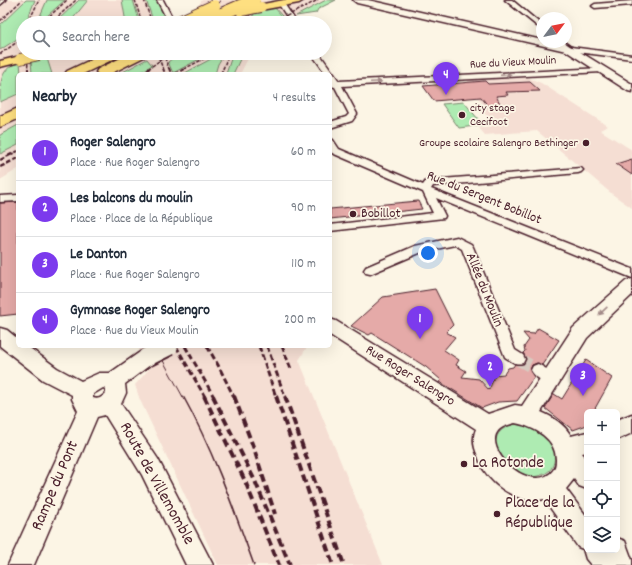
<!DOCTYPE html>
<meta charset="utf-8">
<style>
body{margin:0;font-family:Dekko,sans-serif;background:#f6f6f7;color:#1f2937}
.controls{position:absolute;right:12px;bottom:12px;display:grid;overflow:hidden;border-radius:6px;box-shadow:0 4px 16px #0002}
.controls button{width:36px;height:36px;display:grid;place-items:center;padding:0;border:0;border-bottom:1px solid #e0e1e3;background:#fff;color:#1f2937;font:20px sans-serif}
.compass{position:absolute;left:536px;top:12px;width:36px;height:36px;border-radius:50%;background:#fff;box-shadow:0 4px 16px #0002;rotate:58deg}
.you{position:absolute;left:428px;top:253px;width:14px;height:14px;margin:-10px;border:3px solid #fff;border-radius:50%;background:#1a73e8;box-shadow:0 0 0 6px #1a73e833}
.badge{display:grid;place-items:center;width:26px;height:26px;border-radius:50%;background:#7c3aed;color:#fff;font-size:13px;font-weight:700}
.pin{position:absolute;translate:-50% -33px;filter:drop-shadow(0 1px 2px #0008)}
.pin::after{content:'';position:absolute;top:21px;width:14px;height:12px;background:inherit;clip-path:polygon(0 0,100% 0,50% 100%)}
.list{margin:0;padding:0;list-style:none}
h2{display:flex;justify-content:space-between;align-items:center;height:52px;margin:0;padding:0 16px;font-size:17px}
h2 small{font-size:13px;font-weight:400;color:#747a83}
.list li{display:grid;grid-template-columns:26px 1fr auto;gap:12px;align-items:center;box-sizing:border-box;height:56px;padding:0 16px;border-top:1px solid #e0e1e3}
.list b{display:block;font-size:15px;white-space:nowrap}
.list p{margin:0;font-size:13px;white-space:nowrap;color:#747a83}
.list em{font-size:13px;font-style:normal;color:#747a83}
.icon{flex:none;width:22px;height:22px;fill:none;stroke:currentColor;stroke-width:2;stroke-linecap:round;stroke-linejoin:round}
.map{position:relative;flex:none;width:632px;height:565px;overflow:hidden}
.search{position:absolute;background:#fff;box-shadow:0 4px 16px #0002;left:16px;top:16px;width:316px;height:44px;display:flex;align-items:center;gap:10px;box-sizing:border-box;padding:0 14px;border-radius:22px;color:#747a83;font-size:15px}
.panel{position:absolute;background:#fff;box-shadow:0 4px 16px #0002;left:16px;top:72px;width:316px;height:276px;border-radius:6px}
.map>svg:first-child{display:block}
.built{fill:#f5ded3}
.green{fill:#aeebb2;stroke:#7c856e}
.building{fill:#e5aaa8;stroke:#4a1f2b}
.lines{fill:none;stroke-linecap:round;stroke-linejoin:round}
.street-tunnel{stroke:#d8cac0;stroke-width:13;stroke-dasharray:13 6;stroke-linecap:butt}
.street-casing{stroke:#4a1f2b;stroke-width:3}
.secondary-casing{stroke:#4a1f2b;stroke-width:3}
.primary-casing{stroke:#4a1f2b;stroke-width:3}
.highway-casing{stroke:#4a1f2b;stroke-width:3}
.street{fill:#fcf5e5;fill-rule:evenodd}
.secondary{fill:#fcf5e5;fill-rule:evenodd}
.primary{fill:#fedf80;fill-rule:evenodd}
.highway{fill:#fedf80;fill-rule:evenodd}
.tram-far1{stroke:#4a1f2b;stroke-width:1}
.tram{stroke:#4a1f2b;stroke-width:1.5}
.rail-far4{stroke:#4a1f2b;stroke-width:1.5;stroke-dasharray:3.5 1.5;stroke-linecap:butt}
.rail-far3{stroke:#4a1f2b;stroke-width:2;stroke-dasharray:4 2;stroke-linecap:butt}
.rail-far2{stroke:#4a1f2b;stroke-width:2.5;stroke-dasharray:5 2.5;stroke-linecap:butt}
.rail-far1{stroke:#4a1f2b;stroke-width:3;stroke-dasharray:6 3;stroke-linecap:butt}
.rail{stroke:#4a1f2b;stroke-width:4;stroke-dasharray:8 4;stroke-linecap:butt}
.secondary-bridge-casing{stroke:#4a1f2b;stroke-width:22;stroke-linecap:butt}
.primary-bridge-casing{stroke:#4a1f2b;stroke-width:12;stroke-linecap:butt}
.highway-bridge-casing{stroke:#4a1f2b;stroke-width:14;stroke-linecap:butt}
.secondary-bridge{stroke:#fcf5e5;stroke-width:18}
.primary-bridge{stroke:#fedf80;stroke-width:10}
.highway-bridge{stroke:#fedf80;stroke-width:12}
.oneway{fill:#a38a88}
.poi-dot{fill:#4a1f2b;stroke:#fcf5e5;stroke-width:1.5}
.labels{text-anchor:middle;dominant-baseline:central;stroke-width:3.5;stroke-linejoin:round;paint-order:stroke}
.far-street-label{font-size:12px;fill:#4a1f2b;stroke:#fcf5e5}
.far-poi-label{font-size:12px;fill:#4a1f2b;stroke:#fcf5e5;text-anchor:start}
.street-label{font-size:14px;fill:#4a1f2b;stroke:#fcf5e5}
.poi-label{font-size:14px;fill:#4a1f2b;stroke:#fcf5e5;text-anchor:start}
.near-poi-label{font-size:17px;fill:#4a1f2b;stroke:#fcf5e5;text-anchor:start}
.near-street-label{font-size:17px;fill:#4a1f2b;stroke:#fcf5e5}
</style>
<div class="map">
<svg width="632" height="565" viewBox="0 0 632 565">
<rect width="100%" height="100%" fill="#fcf5e5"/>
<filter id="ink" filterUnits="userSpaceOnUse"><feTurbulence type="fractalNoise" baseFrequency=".025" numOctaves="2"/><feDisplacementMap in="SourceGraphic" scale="8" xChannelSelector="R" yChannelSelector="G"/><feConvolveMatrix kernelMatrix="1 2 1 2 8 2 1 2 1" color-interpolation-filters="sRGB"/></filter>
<g filter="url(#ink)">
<path class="built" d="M8,0H157L168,23L198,6L202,0H270V3L286,0H336L318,9L316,13L293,17L296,23H23V53H251L240,74H18V169L0,180V8Z
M529,78L541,83L608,126L600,130L632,150V208L612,194L537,131L485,135L479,128L495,125L480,108L484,107L467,80Z
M137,346H310L307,347L299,360L383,565H218L140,400L135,385L150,368Z"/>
<path class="green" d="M26,0H35L26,23H23V32L20,33V37L0,50V25Z
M47,0H65L39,23H37Z
M79,0H88L71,21H57Z
M122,0H133L140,23H126Z
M146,0H157L167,22L154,23Z
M326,0H336L318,9L316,13L296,16Z
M274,7L283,17L270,23H249L256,10Z
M179,53H211L173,73L168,62Z
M222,53H225L218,64L215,74H183Z
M233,53H243L233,74H226Z
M46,55L52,74H32L31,60Z
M147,59L152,65L138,74H119Z
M20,62L21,74H18V94L0,102C0,82 0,68 20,62Z
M464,102L483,125L459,128L442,104Z
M18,125V145L0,154V135Z
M517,424C525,425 533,427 540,432C556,443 563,471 538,476C508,483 472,431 517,424Z"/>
<path class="building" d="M485,81L488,84L530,82L540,91L506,92L508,95L496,96L502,107H489L481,97L434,101L423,86Z
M632,159V175L616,164Z
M418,201L422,209L330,219V209Z
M18,202V314L0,316V203Z
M435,289L453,325L446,332L455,337L444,350L459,360L456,365L466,371L462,377L479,379L489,390L495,375L504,374L508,368L513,367L515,364H524L526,358L523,353L525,351L524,347L529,340L523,333L534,334L538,328L559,340L542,365L537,363L532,365L530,371L534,377L517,401L498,402L482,408L440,382L441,380L426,367L372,333L369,335L351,326L383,297Z
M586,360L612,378L593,412H587V425L573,430L545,408L554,394L562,399Z"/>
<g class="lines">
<path class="street-tunnel" d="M518,359L538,370"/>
<g class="street-casing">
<path id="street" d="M0,0H6L0,5Z
M157,0H163L175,23H169Z
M505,0H512L542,25V30Z
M281,1L283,2L297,23H291L278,3Z
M632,1V5L595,8L592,6L595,4Z
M557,42H564L571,47L632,55V59L569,51Z
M311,53H319L339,81L602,68L606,70L602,72L342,86L357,114L352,121L330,128V122L346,117L349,114L335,87L330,86V82H331L330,74H326Z
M330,139L333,140L339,149L423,185L426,181L429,180L581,168L583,170L581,172L578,173L433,186L431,189L632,269V278L436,198L445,216L444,218L330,231V225L433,213L423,192L332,153L330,150Z
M18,195V201L0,202V196Z
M457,237L471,244L473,247L515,350L523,355L525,359L523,363C515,365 511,361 505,357L462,249L455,245L422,252L370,274L366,273L364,270L366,267L415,246Z
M538,364L555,374L557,378L555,382C546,385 535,378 531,370L533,366Z"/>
</g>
<g class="secondary-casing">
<path id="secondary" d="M353,0H368L542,40V42H551L572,47L632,84V92L628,91L566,51L357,3Z
M632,279V295L587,338L541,412C553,417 565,425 571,436L587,432V452L582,453L587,460V489L579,486L574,479L566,489L587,517V550H617V538L625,541L632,560V565H591L586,559L583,549L578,547L544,499C523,505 496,489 484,470C481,466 480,461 478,456C474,448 472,438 476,429L330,335V319L336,321L488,414L515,405L522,406L573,328L626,281ZM515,423C535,427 557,439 556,461C556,468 552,473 546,476C520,488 477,441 503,427C507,425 511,424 515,423Z
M0,328L7,330L18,339V346H27L57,368L81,381L99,373H110L140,352L147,349L154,352L157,357L154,362L125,384L126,393L121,404L158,459L213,565H186L142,475L105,415L97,417L34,565H8L78,411L72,399V395L43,380L0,346ZM103,388L106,389V393C102,397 99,400 93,398V394Z
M632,414V433L617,440V420Z"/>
</g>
<g class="primary-casing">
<path id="primary" d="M284,0H304L299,3L261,10L256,7L258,5Z
M20,56L24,57L26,59L24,61L0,67V61Z"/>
</g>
<g class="highway-casing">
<path id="highway" d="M105,53H121L120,56L83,74H65L67,71Z
M131,53H147L146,56L110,74H98L96,72L98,69Z
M18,108V119L0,127V116Z"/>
</g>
<use href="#street" class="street"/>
<use href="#secondary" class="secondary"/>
<use href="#primary" class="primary"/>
<use href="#highway" class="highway"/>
<path class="tram-far1" d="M155,346L183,397"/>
<path class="tram" d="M183,396C213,450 233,507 254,565"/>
<path class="rail-far4" d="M135,0L142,23
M144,0L152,23
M0,21L22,0
M28,23L39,0
M42,23L67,0
M51,23L76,0
M203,23L221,0
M238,23L245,14L252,0
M246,23L257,2
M273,23L318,0
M27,53L28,69
M157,53L163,69
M163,53L169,69
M0,54L23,38
M148,69L170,53
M184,69L215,53
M223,69L229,53"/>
<path class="rail-far3" d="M28,68V74
M163,68L165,74
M169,68L171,74
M142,74L150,68
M175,74L186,68
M221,74L223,68
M10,155L18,151"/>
<path class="rail-far2" d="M0,160L12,154
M0,167L18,158"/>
<path class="rail-far1" d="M176,346L205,397
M185,346L214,397
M207,346L218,365L234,397
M259,346L276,397
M267,346L285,397
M282,346L291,369"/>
<path class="rail" d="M204,396L245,481L279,565
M213,396L255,481L290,565
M234,396L254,449L275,514
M276,396L333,565
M285,396L344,565"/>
<g class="secondary-bridge-casing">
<path id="secondary-bridge" d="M147,357L169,346"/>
</g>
<g class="primary-bridge-casing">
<path id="primary-bridge" d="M241,11L261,7
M20,59L39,55"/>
</g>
<g class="highway-bridge-casing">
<path id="highway-bridge" d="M177,23L214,6
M201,23L254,0"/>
</g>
<use href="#secondary-bridge" class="secondary-bridge"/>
<use href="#primary-bridge" class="primary-bridge"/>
<use href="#highway-bridge" class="highway-bridge"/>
</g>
<defs><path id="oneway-solid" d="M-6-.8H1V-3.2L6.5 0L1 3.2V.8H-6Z"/></defs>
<g class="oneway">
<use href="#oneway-solid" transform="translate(506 75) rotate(-3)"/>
<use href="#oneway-solid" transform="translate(376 82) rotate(-3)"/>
<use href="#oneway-solid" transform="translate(603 311) rotate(137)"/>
</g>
</g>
<g class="poi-dot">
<circle cx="462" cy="115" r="4"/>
<circle cx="586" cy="143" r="4"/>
<circle cx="353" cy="214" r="4"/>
<circle cx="464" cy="464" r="4"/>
<circle cx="497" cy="514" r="4"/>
</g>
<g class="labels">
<g class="far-street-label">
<text transform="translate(513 63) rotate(-3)">Rue du Vieux Moulin</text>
</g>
<g class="far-poi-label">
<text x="470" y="108">city stage<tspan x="470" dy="14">Cecifoot</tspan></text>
<text x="578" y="143" text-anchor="end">Groupe scolaire Salengro Bethinger</text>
</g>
<g class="street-label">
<text transform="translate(484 198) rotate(22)">Rue du Sergent Bobillot</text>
<text transform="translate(484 290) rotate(68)">Allée du Moulin</text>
<text transform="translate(410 376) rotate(32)">Rue Roger Salengro</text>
</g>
<g class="poi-label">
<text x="361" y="214">Bobillot</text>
</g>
<g class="near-poi-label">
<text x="472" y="464">La Rotonde</text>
<text x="505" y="504">Place de la<tspan x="505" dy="20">République</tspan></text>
</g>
<g class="near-street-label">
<text transform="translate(156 484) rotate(61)">Route de Villemomble</text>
<text transform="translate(56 486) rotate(-67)">Rampe du Pont</text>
</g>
</g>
</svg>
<div class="controls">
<button>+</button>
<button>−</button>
<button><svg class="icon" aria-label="locate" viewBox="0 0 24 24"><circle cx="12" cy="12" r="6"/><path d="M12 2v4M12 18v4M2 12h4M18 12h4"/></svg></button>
<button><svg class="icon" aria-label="layers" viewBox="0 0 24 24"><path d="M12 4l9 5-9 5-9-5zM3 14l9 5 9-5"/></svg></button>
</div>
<svg class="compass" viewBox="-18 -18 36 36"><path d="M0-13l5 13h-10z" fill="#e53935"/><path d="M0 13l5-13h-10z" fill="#747a83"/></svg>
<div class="you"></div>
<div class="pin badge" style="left:420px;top:339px">1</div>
<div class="pin badge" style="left:490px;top:387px">2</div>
<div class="pin badge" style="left:583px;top:396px">3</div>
<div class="pin badge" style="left:446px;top:95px">4</div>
<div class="search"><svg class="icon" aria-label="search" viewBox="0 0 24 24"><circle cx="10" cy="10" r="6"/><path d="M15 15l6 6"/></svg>Search here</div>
<section class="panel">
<h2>Nearby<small>4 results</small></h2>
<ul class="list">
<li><span class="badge">1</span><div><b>Roger Salengro</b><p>Place · Rue Roger Salengro</p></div><em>60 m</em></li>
<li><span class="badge">2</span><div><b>Les balcons du moulin</b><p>Place · Place de la République</p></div><em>90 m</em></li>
<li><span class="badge">3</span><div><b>Le Danton</b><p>Place · Rue Roger Salengro</p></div><em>110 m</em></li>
<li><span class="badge">4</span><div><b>Gymnase Roger Salengro</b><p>Place · Rue du Vieux Moulin</p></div><em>200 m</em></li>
</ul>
</section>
</div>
